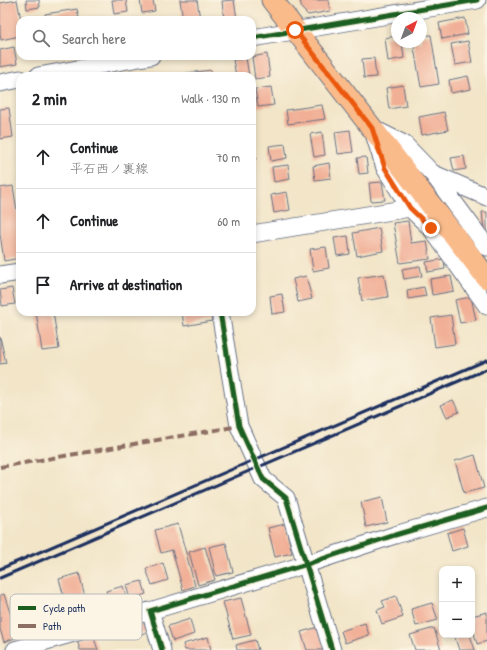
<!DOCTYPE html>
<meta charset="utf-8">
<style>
body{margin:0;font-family:"Patrick Hand","Klee One",sans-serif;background:#f2f2f2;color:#202124}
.controls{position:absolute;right:12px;bottom:12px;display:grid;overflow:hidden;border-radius:8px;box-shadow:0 2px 6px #0003}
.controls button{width:36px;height:36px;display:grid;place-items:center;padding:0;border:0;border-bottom:1px solid #e0e0e0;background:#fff;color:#202124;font:20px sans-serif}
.compass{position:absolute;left:391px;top:12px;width:36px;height:36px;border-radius:50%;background:#fff;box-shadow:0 2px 6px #0003;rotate:41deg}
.stop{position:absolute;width:12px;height:12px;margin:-9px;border:3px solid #ea580c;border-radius:50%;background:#fff}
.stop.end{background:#ea580c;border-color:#fff;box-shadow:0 1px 4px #0008}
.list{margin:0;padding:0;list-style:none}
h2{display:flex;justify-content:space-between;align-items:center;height:52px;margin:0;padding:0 16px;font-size:17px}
h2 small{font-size:13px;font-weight:400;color:#757577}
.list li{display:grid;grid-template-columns:26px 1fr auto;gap:12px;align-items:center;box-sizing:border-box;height:64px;padding:0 16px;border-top:1px solid #e0e0e0}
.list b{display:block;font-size:15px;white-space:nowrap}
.list p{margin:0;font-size:13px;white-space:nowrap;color:#757577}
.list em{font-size:13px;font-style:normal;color:#757577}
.icon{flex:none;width:22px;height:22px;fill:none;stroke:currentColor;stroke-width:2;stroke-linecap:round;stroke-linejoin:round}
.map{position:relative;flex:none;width:487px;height:650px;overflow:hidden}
.search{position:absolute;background:#fff;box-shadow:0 2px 6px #0003;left:16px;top:16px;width:240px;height:44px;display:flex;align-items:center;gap:10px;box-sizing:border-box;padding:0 14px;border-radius:12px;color:#757577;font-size:15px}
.panel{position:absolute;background:#fff;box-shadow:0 2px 6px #0003;left:16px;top:72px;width:240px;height:244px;border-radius:12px}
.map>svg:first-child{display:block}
.building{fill:#f1af96}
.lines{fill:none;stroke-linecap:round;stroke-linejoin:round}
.minor-casing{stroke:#666f83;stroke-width:19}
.major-casing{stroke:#666f83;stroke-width:23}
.minor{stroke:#fff;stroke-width:17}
.major{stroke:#fabb8b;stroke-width:21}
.rail{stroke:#1b2f5e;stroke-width:3}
.quiet{stroke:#8d6e63;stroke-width:4;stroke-dasharray:8 4;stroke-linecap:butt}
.cycleway-casing{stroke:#fcf5e5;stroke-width:8}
.cycleway{stroke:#1b5e20;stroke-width:5}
.route{stroke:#ea580c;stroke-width:5}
.key{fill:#fcf5e5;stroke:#b8babc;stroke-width:1}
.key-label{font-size:11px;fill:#1b2f5e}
</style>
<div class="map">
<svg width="487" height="650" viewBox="0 0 487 650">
<rect width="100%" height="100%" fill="#fcf5e5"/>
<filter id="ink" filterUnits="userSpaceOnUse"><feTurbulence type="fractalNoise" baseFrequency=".025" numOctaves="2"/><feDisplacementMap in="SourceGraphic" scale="8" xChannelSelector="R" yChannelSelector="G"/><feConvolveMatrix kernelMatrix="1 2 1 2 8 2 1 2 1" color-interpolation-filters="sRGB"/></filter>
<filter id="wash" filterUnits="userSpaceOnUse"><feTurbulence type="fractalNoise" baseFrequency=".012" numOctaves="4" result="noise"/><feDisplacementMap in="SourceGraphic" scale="16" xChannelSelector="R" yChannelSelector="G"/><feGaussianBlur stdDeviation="0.9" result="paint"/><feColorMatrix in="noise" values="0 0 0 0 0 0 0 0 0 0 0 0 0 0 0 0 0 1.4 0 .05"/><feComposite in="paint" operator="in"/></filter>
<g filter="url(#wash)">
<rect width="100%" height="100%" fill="#f2e5c8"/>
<g id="blocks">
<path class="building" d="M17,0L21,20L20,36L1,40L0,33V3Z
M26,0H39L40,7L27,9Z
M112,0H126L128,12L114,14Z
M140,0H153L155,11L142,13Z
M180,0H197L200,19L183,20Z
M234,0L237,19L224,20L222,1Z
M300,0H328L330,11L308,15L302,9Z
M77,9L79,18L63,20H46L45,14Z
M465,18L468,34L442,39L439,23Z
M431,35L439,84L421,87L413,42H421V36Z
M397,36V42H402L404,58L388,61L385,38Z
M468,41L472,62L455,65L451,44Z
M14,47L17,64L0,67V50Z
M267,54L270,77L255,79L252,57Z
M246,58L249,76H236L233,60Z
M374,58L376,77L364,78L362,59Z
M211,70L212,76H171V75Z
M468,76L471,89L451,93L449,80Z
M403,85L406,106L389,109L386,88Z
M271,87L274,105L258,107L255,89Z
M322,105L325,119L288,124L286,110Z
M9,108L13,137L0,139V109Z
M444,112L448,130L422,135L419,117Z
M350,130L353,152L338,154L335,132Z
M322,132L325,155L314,157L310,134Z
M252,142L256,159L252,160Z
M285,144L287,158L271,161L269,146Z
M464,156L466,169L454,171L451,158Z
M366,157L368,173L359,174L357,158Z
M329,163L331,178L315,180L313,166Z
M288,165L290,179L274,182L272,167Z
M382,182L385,200L371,201L369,183Z
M13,186L20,230V258L4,261L0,234V188Z
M287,192L290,210L274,213L271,195Z
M482,212H487V230H484Z
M408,221L411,243L427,241L430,259L400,263L393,223Z
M379,228L383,251L357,256L353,233Z
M348,236L350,254L337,256L334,238Z
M326,247L329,268L313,271L310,249Z
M444,259L445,269L428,272L426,262Z
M420,266L422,276L404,279L402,269Z
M384,274L388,297L362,301L358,278Z
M306,276L312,299L298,302L293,279Z
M451,276L454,291L432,295L430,279Z
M424,287L426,296L408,299L407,290Z
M12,288L15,304L2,306L0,290Z
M282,294L285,312L272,314L270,296Z
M471,297L476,320L460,323L455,300Z
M36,312H53L59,349L42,351Z
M182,312H210L212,321L184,326Z
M451,315L455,344L435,347L431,318Z
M0,337L6,363L0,364Z
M453,400L459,412L447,417L441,405Z
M475,455L484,488L464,493L455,461Z
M382,497L387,522L366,527L361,502Z
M178,524L195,586L183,590L172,550L161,553L155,530Z
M285,524L292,553L275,557L268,528Z
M463,528L468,546L452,551L447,533Z
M226,543L233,572L216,576L209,547Z
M205,547L215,580L198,585L189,552Z
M163,563L168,580L152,585L146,569Z
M79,573L89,612L70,618L59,579Z
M142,581L146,594L130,599L126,585Z
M123,586L128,603L112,608L106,591Z
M4,594L18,637L4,642L0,629V595Z
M396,596L403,617L382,624L377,610L385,607L382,601Z
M241,598L251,635L233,639L223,602Z
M432,603L438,620L416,626L411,609Z
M487,612V641L477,644L472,625V616Z
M190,619L194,634L173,641L168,626Z
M144,621L148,632L128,638L125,627Z
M365,623L369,635L345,643L341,631Z
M318,627L325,650H307L301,632Z
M434,628L441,650H415L410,635Z
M93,635L98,650H80L77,640Z
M454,635H470L475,650H459Z
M208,637L211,650H185L183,644Z
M255,640L258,650H237L236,645Z"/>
</g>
</g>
<g filter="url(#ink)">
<use href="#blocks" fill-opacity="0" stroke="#666f83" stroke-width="1"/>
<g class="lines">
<g class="minor-casing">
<path id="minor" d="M252,38L477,0
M38,76L151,56
M0,83L20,79
M372,128L404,144L433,174L487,247
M375,137L385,168L410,208L431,228L487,306
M434,174L487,197
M252,234L410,208
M0,275L20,272
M220,312L239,426L263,479L286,498L332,650
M15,650L150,611
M162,650L150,611L307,564L395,535L487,508"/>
</g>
<g class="major-casing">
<path id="major" d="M272,0L372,128L487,278"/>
</g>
<use href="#minor" class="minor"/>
<use href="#major" class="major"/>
<path class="rail" d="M0,569L487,360
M0,578L487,369"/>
<path class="quiet" d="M0,467L239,426"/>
<g class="cycleway-casing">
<path id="cycleway" d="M252,38L477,0
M220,312L239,426L263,479L286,498L332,650
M162,650L150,611L307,564L395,535L487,508"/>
</g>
<use href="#cycleway" class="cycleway"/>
</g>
</g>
<g class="lines" filter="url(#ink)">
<path class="route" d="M295,30L372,128L385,168L410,208L431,228"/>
</g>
<rect x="10" y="594" width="132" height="46" rx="6" class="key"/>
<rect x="18" y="606" width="18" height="4" fill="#1b5e20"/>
<rect x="18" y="624" width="18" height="4" fill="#8d6e63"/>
<g class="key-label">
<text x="43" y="612">Cycle path</text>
<text x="43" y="630">Path</text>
</g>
</svg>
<div class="controls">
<button>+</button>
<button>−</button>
</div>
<svg class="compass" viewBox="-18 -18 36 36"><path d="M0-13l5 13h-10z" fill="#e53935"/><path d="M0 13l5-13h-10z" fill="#757577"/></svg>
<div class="stop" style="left:295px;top:30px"></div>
<div class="stop end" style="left:431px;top:228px"></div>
<div class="search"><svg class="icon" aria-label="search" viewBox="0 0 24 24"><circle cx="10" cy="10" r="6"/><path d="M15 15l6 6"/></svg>Search here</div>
<section class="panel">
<h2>2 min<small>Walk · 130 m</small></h2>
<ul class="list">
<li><svg class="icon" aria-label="ahead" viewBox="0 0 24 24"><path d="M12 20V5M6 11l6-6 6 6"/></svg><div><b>Continue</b><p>平石西ノ裏線</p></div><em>70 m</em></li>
<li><svg class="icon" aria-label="ahead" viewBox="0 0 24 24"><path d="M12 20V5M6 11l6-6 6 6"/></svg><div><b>Continue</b></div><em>60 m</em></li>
<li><svg class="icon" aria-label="arrive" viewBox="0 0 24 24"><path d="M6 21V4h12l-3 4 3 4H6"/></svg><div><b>Arrive at destination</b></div></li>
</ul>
</section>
</div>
